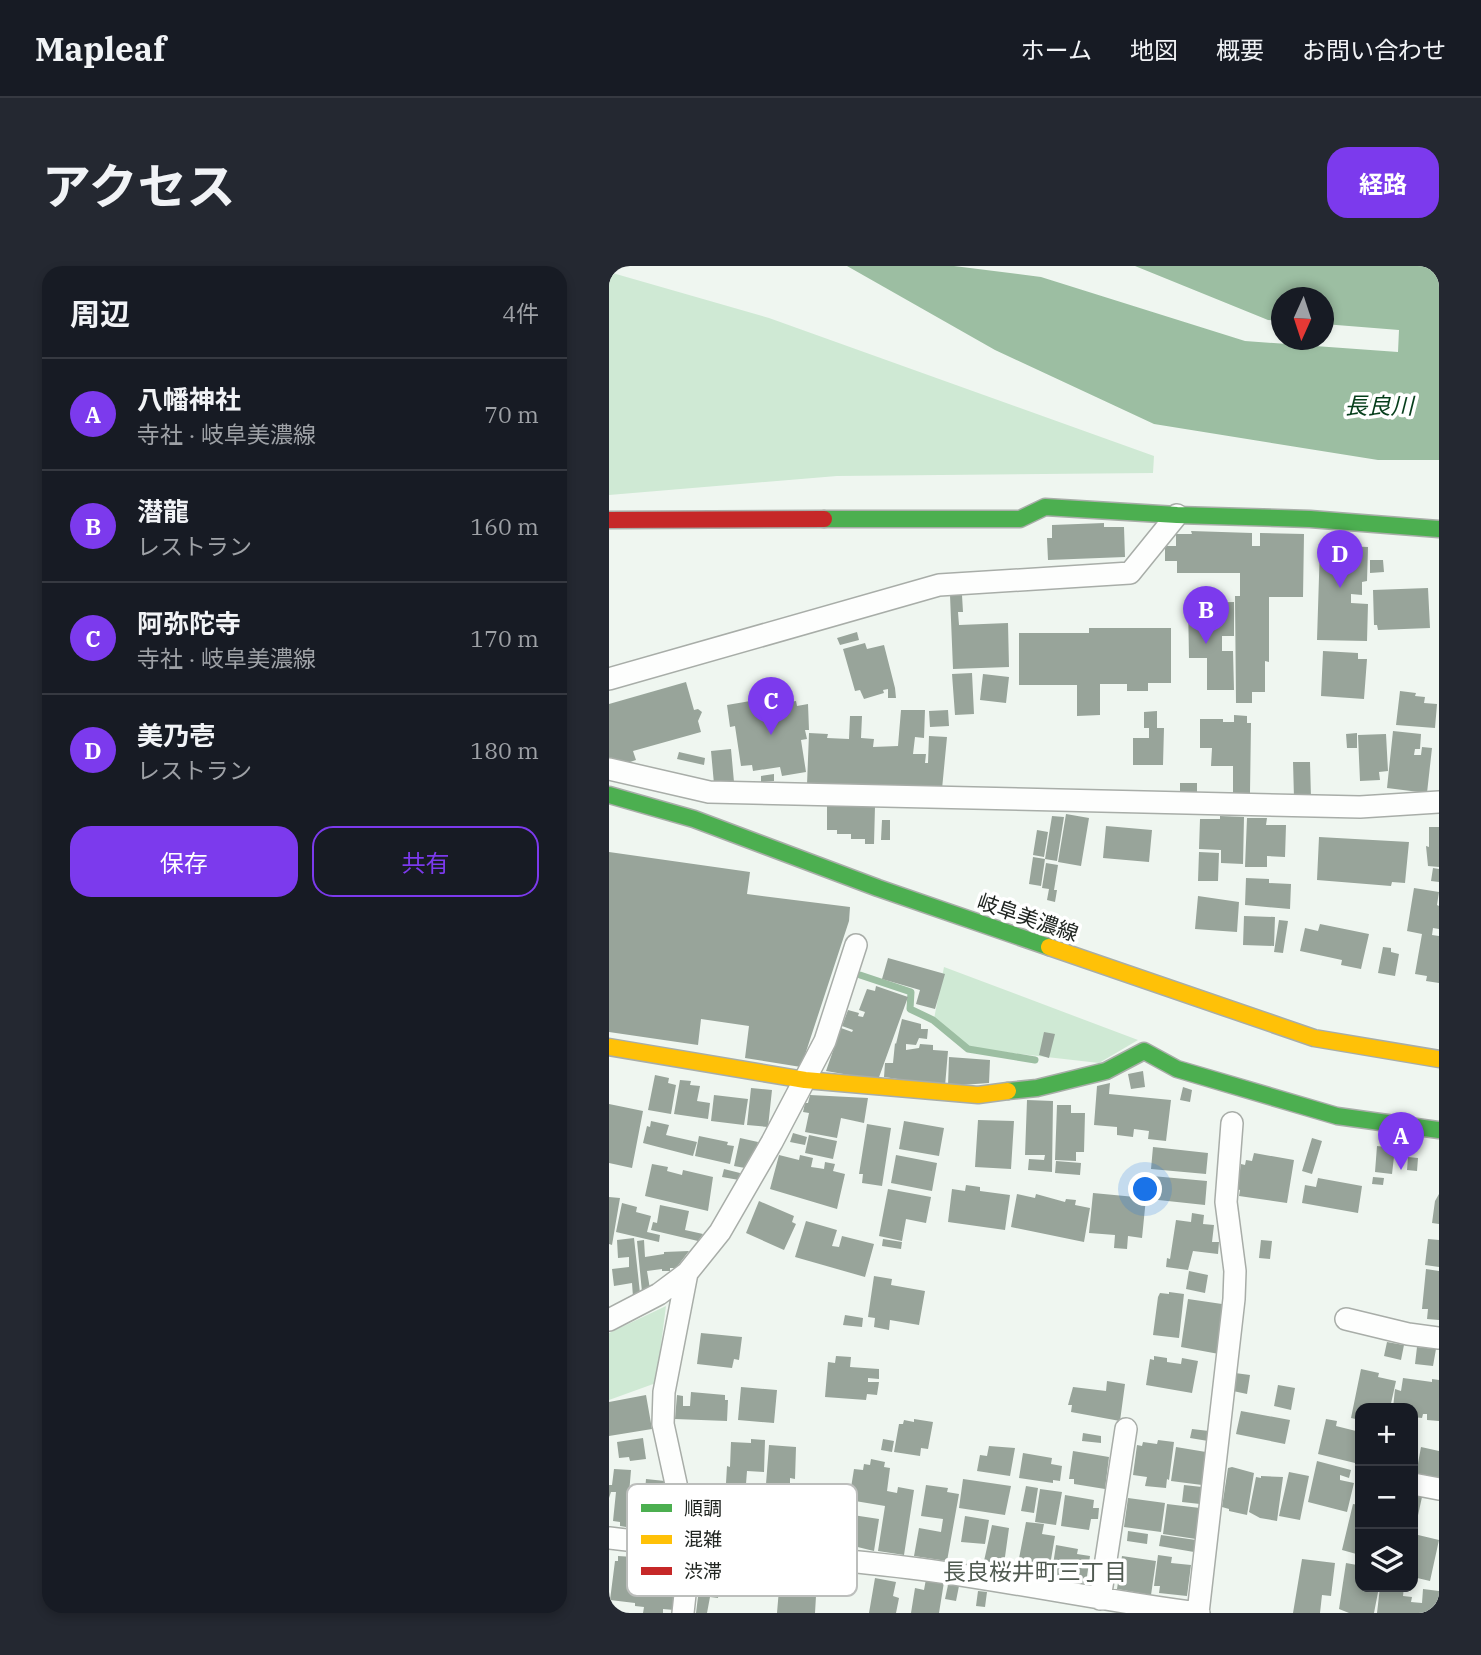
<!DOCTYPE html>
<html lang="ja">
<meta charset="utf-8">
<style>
body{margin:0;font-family:"IBM Plex Serif","Noto Sans JP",serif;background:#242831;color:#f1f3f6}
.controls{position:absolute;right:21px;bottom:21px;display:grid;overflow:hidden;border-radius:14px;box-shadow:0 4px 10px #0003}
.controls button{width:63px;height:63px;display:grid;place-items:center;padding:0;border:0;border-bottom:2px solid #363941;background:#171b24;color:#f1f3f6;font:35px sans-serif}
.compass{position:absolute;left:662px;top:21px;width:63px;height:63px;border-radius:50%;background:#171b24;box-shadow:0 4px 10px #0003;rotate:183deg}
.you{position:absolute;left:537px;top:924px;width:24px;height:24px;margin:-18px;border:5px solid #fff;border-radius:50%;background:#1a73e8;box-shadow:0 0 0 10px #1a73e833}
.badge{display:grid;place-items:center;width:46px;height:46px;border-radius:50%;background:#7c3aed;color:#fff;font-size:23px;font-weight:700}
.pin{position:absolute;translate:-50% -58px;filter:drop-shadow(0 2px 4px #0008)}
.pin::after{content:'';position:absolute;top:37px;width:24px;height:21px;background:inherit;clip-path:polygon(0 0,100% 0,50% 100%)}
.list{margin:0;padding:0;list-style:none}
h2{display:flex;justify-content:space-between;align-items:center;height:91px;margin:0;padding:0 28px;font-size:30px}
h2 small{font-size:23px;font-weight:400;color:#9ea1a6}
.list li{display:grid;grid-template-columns:46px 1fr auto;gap:21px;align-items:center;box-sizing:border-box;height:112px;padding:0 28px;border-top:2px solid #363941}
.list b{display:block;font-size:26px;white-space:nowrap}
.list p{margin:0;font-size:23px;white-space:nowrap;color:#9ea1a6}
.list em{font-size:23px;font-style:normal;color:#9ea1a6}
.actions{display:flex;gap:14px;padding:21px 28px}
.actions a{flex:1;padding:16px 0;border:2px solid #7c3aed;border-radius:21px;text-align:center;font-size:24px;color:#7c3aed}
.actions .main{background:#7c3aed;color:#fff}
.icon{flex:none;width:38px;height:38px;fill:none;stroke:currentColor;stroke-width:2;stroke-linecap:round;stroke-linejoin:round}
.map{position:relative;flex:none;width:830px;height:1347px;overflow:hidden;border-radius:21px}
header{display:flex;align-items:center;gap:42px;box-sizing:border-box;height:98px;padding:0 35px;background:#171b24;border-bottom:2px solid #363941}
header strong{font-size:33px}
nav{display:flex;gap:38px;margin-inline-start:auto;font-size:24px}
.intro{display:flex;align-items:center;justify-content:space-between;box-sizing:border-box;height:168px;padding:0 42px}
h1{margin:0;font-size:49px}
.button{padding:18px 32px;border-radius:21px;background:#7c3aed;color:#fff;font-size:24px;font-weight:700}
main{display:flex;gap:42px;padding:0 42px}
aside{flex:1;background:#171b24;border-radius:21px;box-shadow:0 4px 10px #0003}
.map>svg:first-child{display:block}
.green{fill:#cfe9d4}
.water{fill:#9cbea2}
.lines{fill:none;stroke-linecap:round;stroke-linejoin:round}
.stream{stroke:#9cbea2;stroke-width:7}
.building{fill:#98a49a}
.street-casing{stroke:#a8ada8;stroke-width:24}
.fast-casing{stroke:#a8ada8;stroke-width:19}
.slow-casing{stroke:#a8ada8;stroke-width:19}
.jam-casing{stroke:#a8ada8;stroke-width:19}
.street{stroke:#fdfefd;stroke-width:21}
.fast{stroke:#4caf50;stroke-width:16}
.slow{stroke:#ffc107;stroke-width:16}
.jam{stroke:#c62828;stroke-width:16}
.labels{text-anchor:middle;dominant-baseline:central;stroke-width:7;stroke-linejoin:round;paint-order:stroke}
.street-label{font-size:21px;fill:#202521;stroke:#fff}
.water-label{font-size:23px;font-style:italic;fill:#063e1b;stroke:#fff}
.neighbourhood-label{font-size:23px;fill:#515b52;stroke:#fff}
.key{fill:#fff;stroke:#bcbebc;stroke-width:2}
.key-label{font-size:19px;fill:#202521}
</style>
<header>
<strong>Mapleaf</strong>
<nav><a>ホーム</a><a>地図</a><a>概要</a><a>お問い合わせ</a></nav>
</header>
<div class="intro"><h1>アクセス</h1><a class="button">経路</a></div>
<main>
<aside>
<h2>周辺<small>4件</small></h2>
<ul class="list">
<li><span class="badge">A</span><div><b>八幡神社</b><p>寺社 · 岐阜美濃線</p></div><em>70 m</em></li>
<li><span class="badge">B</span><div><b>潜龍</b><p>レストラン</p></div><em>160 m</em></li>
<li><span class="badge">C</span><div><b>阿弥陀寺</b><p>寺社 · 岐阜美濃線</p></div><em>170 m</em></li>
<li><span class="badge">D</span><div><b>美乃壱</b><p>レストラン</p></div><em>180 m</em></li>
</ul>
<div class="actions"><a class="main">保存</a><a>共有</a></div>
</aside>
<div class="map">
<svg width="830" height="1347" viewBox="0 0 830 1347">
<rect width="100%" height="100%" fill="#eff6f0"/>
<path class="green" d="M0,6L160,52L545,190L544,207L228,210L0,229Z
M335,701L529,774L490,797L360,782L325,753Z
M57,1040L47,1117L0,1134V1067Z"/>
<path class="water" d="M238,0H345L432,11L636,75L789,86L790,64L715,58V32H673L672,55L659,54L526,0H830V194H769L545,158L386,84Z"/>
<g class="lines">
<path class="stream" d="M251,709L302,726L301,743L324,754L359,783L426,794"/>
</g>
<path class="building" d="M495,257V261H515L516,291L439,294L438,272H443V259Z
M582,265L643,267V280H651V267L695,268L694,331H660V396L656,395V426H643V437H627L626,330H631V307H568V295H556V280H567V268H583Z
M711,279L759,281L758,315L753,316V329L742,328V337L759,338L758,375L708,374Z
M761,294H774L775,306L761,307Z
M819,322L821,362L769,364L768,359H765L764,324Z
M341,329H353L354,346H349L350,359L399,357L400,401L344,403Z
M625,336V370H613V385H624L625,424H598V392H580L579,337Z
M480,362H562V417H539V425H518V418H491V449L468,450V419H410V367H480Z
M248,366L250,374L231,379L228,372Z
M256,377L258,383L275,379L286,422L287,432H279V423L274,424L275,427L255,433L251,424L246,425L234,383Z
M714,385L749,387V393H758L755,433L712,430Z
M363,407L365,448L346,449L343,408Z
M374,408L400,411L397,437L371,434Z
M77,416L85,444L89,443L93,446L89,455L92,466L24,485L27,494L15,498L0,493V438Z
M791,425L807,427L806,430L816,431L815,437L828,438L826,462L787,459Z
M153,433L154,440L187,435L188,440L199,438L200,464H196L198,473L192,474L197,506L173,510L171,501L144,505L143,499L132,500L126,460L121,461L118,439Z
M292,444H316L315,472L306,471L304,488H317L316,497H319L320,470L338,471L333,523L198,519L200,467L219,468L218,472L240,473L241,450H253L252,472L265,473L264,481L289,480Z
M339,444L340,460L321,461L320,445Z
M548,445V462H555L554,499H524V472H540V462H535V446Z
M625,449L638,450V457H642L641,527H624V500H602L603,482H591V453H614V456H625Z
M784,465L812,468L811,483H806L805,489H812L813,481L823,482L818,527L778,522Z
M748,467V482H738L737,468Z
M777,468L779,505L770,506L771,514L751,515L749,469Z
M122,483L125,516L105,518L102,485Z
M70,486L96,492L95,499L68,493Z
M684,496H701L702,532H685Z
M165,508V515L152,516V510Z
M571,517H588V533L571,532Z
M218,539L266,540L265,578H256V573H242V568H228V564H218Z
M457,548L480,552L472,600L449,596Z
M443,550L455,551L448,595L436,593Z
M611,550L635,551L634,598L612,597V584L590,583L591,553H611Z
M638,552H658L657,559H677L676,591L658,590V601H636Z
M273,554H281V574H272Z
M497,560L543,564L540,596L494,592Z
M820,561H830V601L819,600L817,580L820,581Z
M428,564L439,566L435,591L424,589Z
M710,571L800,576L796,617L783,616L782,620L708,614Z
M0,586L141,606L138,628L241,641L240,655L192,801L136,792L140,760L92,753L89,779L0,766Z
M590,586L610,587L609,615H589Z
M424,591L436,593L432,620L420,618Z
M437,597L449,599L445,624H448L446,636L438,634L440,623L433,622Z
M824,602L830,603V616L822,615Z
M637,612L660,613V617L682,618L681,643L636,639Z
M805,622L830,626L828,639L830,640V663L824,662L823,669L830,670V717L817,715L818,710L806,708L813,668L798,665Z
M589,630L630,636L628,666L586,663Z
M635,650L666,651L665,680L634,679Z
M670,654L679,655L674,687L665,686Z
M711,658L760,668L752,703L732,699L733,694L691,685L696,662L709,665Z
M774,681L782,682V686L790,688L786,710L769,707Z
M279,692L336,708L326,743L307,738L311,724L273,713Z
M267,720L299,731L269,814L217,805L232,762L243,766L244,764L233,760L239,744L250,747L249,750L254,751L256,746L250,744L258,723L266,725Z
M293,753L312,758V763H319L318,773L310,772L307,779L297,778V784L310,782L311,778L324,779V784L339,785L336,820L275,811L276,797H284L286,777L287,778Z
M435,766L446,768L440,792L430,789Z
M340,791L381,794L380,817L339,820Z
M534,805L536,821L522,823L519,808Z
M46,809L60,812L59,817L67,819L62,848L39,844Z
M71,814L82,815L81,819L91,820L88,835L101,837L99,853L65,848Z
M501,817L500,828L562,834L557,875L539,873L540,865L525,863L524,871L508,869V861L485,859L488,820Z
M574,821L583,824L581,836L571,834Z
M142,822L163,824L159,861L138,859Z
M105,829L139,833L135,859L102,855Z
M201,829L259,832L255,857L232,852L228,872L196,866L200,847L194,846L196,837H199Z
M418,834L444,835L443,906L419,904L420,893L435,894L436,889H416Z
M0,838L34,845L23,902L0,897Z
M448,839H462V847H476L475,886H467V895L446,894Z
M369,854L405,855L402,903L366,901Z
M42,855L60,859L57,869L88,876L84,890L34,877L38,860L41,861Z
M295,855L335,862L330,890L290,883Z
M258,858L282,862L273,920L253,917L254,908H250Z
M184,867L198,871L196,879L181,876Z
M200,869L228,875L224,893L196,887Z
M90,870L119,876L118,879L125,880L121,898L86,890Z
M131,872L149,876L147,884L136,902L125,900Z
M703,872L713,875L703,908L693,905Z
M768,880L786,882L783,908L766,906Z
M544,881L599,887L597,908L542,903Z
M645,887L685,894L678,937L630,930L631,924L628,923L632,898L636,899L637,894L643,895Z
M170,889L190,894L191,889L204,892L202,901L209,902L215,903L216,896L226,898L224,905L236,908L228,943L161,923Z
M287,889L328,897L323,925L282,917Z
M799,891L809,892L808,905L798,904Z
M447,895L472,897L471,909L446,907Z
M43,898L59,901L58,905L73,909L74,904L104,911L99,945L36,930Z
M115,903L131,907L130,914L113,911Z
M543,910L598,915L596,939L540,933Z
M764,911L775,912L774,919L763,918Z
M709,912L753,920L749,947L693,937L696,919L707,921Z
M357,919L371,921V925L401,929L396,964L339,956L343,923L356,925Z
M279,923L322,931L317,957L297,953L293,975L270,970Z
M484,927L537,932L533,972L519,970L518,983L505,982L506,969L480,967Z
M408,928L426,932L427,928L456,936L457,933L467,934L466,939L481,942L475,976L402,961Z
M830,928V958L823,957L826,935Z
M0,931L11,932L3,979L0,978Z
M150,935L185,950L183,956L187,958L175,984L137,967Z
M13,937L28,941L27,946L42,950L38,966L51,969L50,976L7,966Z
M51,939L80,945L76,964L94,968L89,975L42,964L44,956L48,957Z
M583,947L595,949L594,958L605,959L603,976H610L609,988L584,985L579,1004L557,1001L558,992L561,993L567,954L582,956Z
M197,955L228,964L223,980L230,981L233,970L265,978L256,1011L186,991Z
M25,972L31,1027L24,1031L23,1017L5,1020L3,1003L20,1001V991L9,992L8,974Z
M274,973L293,976L292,983L273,980Z
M819,973L830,974V1001L816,999Z
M35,974L36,991L55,988V986L80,985L67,1002H61V1005H53V1003L38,1005L41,1023L33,1026L28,975Z
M652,974L663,975L661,993L650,992Z
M817,1003L830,1005V1054L818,1053L819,1043H813Z
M580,1005L599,1009L596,1027L577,1023Z
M265,1010L283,1013L282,1019L316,1025L310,1059L281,1054L280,1064L265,1061L266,1052L259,1051Z
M560,1026L575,1028L570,1072L544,1069L549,1031L551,1027L560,1028Z
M579,1033L613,1038L612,1045H616L610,1088L572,1081Z
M236,1049L254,1052L253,1061L234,1059Z
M92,1067L133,1071L130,1094L125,1093L123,1102L88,1098Z
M778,1076L795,1079L792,1094L775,1090Z
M808,1081L827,1083L824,1100L806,1098Z
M227,1090L242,1091L241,1101L270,1103V1113L259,1112V1116H270L268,1129L258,1128L257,1134L216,1131L219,1096L226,1097Z
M545,1090L558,1092V1096L572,1098L573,1092L589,1095L583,1127L537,1119L541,1093L545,1094Z
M752,1103L770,1107L769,1111L787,1115L781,1142H751V1154L742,1152Z
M626,1107L641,1109L638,1128L624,1125Z
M794,1112L823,1116V1113L830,1114V1155L818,1154V1148H814L813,1152L804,1151V1142H784L786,1123L792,1125Z
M498,1115L516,1118L511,1155L462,1146L463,1139H459L464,1121L497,1125Z
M669,1119L686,1122L682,1144L665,1140Z
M132,1121L168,1124L165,1157L129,1154Z
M82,1126L116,1129V1134H119L118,1155L66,1153L68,1129L74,1130V1140H81Z
M37,1129L43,1163L0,1170V1136Z
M632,1145L681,1154L676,1178L627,1168Z
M305,1153L324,1156L319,1183L312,1182L311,1190L285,1186L290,1158H294L295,1154L305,1156Z
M717,1153L728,1155L727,1160L751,1166L746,1197L709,1188Z
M583,1163L600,1165L599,1175L581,1172Z
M474,1167L492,1170V1177L473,1175Z
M34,1172L37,1193L21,1195L20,1191L10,1192L8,1176Z
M142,1173L156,1174L155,1206L138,1205L137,1218L117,1217L118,1200L121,1201L122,1176L142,1177Z
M274,1173L285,1175L283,1186L272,1184Z
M549,1174L565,1176L560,1214L558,1213L557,1222L536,1220L538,1211L524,1209L528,1179L533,1180L534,1176L548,1178Z
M160,1179L187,1181L186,1213L181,1212V1219L157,1218Z
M380,1180L406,1182L401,1210L368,1205L371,1189L378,1190Z
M567,1181L597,1186L593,1219L562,1215Z
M812,1181L830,1185V1212L807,1208Z
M464,1185L500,1191L496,1223L465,1218V1213H460Z
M414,1187L443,1192L442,1198L453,1200L451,1215L444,1214V1217L410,1212Z
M262,1193L276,1196L275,1201L281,1202L278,1225L288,1227L289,1221L305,1224L295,1289L269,1285L276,1240L240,1234L245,1203L254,1204L255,1198L261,1199Z
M708,1195L742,1204L740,1212L731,1209V1214L745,1217L738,1246L699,1236Z
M623,1201L645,1207L638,1249L620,1245V1243L613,1241L619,1202Z
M5,1203L22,1204L20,1228L60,1232V1261L53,1260V1267L11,1260V1256L4,1255L7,1226H2L0,1232V1219H3Z
M680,1206L700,1210L691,1254L670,1250Z
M652,1210L674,1211L668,1255L651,1252L640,1246L647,1211L652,1212Z
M37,1213L56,1215L55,1227L36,1225Z
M354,1213L402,1220L396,1249L350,1242Z
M317,1219L339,1222L338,1226L350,1228L338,1295L305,1290L310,1262L332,1266L334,1253L312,1250Z
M575,1219L593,1221L591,1238L573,1236Z
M417,1220L429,1222L425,1247L412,1245Z
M431,1223L453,1226L447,1259L426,1256Z
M456,1229L485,1234L484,1242H490L489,1253H482L480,1264L452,1260Z
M804,1229L813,1231L808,1254L804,1253Z
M519,1232L556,1237L552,1266L515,1261Z
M558,1238L591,1242L587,1273L554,1268Z
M744,1238L751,1239V1289L733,1284Z
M237,1248L270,1253L265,1285L232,1277Z
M356,1250L380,1254L376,1278L352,1276Z
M417,1256L435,1258L433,1268L446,1270L438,1317L421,1314L423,1305L408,1303Z
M383,1259L400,1262L395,1298L375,1295Z
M519,1265L539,1268L538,1278L518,1275Z
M805,1268L830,1274L821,1315L804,1311Z
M552,1269L587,1274L585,1286L550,1280Z
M447,1279L469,1283L468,1288L481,1290L477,1317L442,1312Z
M549,1289L563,1291L562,1297L582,1299L578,1330L550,1327L551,1320H545Z
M9,1290L25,1291L24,1297H31L30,1302L58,1303L57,1308L70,1309L65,1344L54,1343V1347H34L35,1341L26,1340V1337L1,1334L6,1295H9Z
M513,1290L547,1295L542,1329L508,1323Z
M693,1293L726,1297L722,1330L713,1329L711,1347H684Z
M737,1297L748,1299L747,1307H751V1321H770L765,1347H740L730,1343Z
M93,1298L120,1302L119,1310L112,1309L109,1332L101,1331L98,1347H87Z
M266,1312L287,1316L284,1330L290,1332L287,1347H260Z
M317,1313L335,1316L330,1347H302L306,1322L315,1324Z
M339,1319L350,1320L347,1335L336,1333Z
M771,1321H795L794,1330L803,1331L802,1336L813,1337L814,1323L830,1325V1347H768Z
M170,1323L197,1325L196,1329L207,1330L206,1347H168Z
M369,1325L378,1326L376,1341L367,1340Z"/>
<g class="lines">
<g class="street-casing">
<path id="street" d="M0,413L330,319L521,307L568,249
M0,503L100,526L751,541L830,536
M737,1053L799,1068L830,1072
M0,1054L50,1028L78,1007L111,966L163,876L216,775L247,679
M804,1218L830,1223
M0,1272C100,1284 201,1289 302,1302C398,1314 494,1335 590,1347
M491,1333L517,1163
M74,1347L81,1282L54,1158L55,1126L78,1007
M589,1347L625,1033L626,1005L617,936L623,857"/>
</g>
<g class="fast-casing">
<path id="fast" d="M215,253H411L436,241L568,249L701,253L830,263
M0,529L85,553L269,622L440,681
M399,825L428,822L497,805L535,785L568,803L728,850L830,864"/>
</g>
<g class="slow-casing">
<path id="slow" d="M440,681L705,772L830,793
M0,781L196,814L369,829L399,825"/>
</g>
<g class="jam-casing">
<path id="jam" d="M0,254L215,253"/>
</g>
<use href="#street" class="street"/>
<use href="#fast" class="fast"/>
<use href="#slow" class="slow"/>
<use href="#jam" class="jam"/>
</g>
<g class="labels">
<g class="street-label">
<text transform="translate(419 651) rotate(19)">岐阜美濃線</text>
</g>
<g class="water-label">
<text x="770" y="139">長良川</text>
</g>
<g class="neighbourhood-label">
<text x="426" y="1305">長良桜井町三丁目</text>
</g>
</g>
<rect x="18" y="1218" width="230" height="112" rx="10" class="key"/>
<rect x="32" y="1238" width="31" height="8" fill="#4caf50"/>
<rect x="32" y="1269" width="31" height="9" fill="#ffc107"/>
<rect x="32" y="1301" width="31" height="8" fill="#c62828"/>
<g class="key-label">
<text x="75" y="1249">順調</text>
<text x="75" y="1280">混雑</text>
<text x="75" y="1312">渋滞</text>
</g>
</svg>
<div class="controls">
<button>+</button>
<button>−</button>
<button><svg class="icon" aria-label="layers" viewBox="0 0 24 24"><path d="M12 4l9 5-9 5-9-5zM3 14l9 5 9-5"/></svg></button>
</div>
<svg class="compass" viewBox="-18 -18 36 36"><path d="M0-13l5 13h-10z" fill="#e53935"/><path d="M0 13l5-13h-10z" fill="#9ea1a6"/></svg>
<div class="you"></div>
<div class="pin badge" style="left:792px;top:904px">A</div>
<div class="pin badge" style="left:597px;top:378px">B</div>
<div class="pin badge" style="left:162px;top:469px">C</div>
<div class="pin badge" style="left:731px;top:322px">D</div>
</div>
</main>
